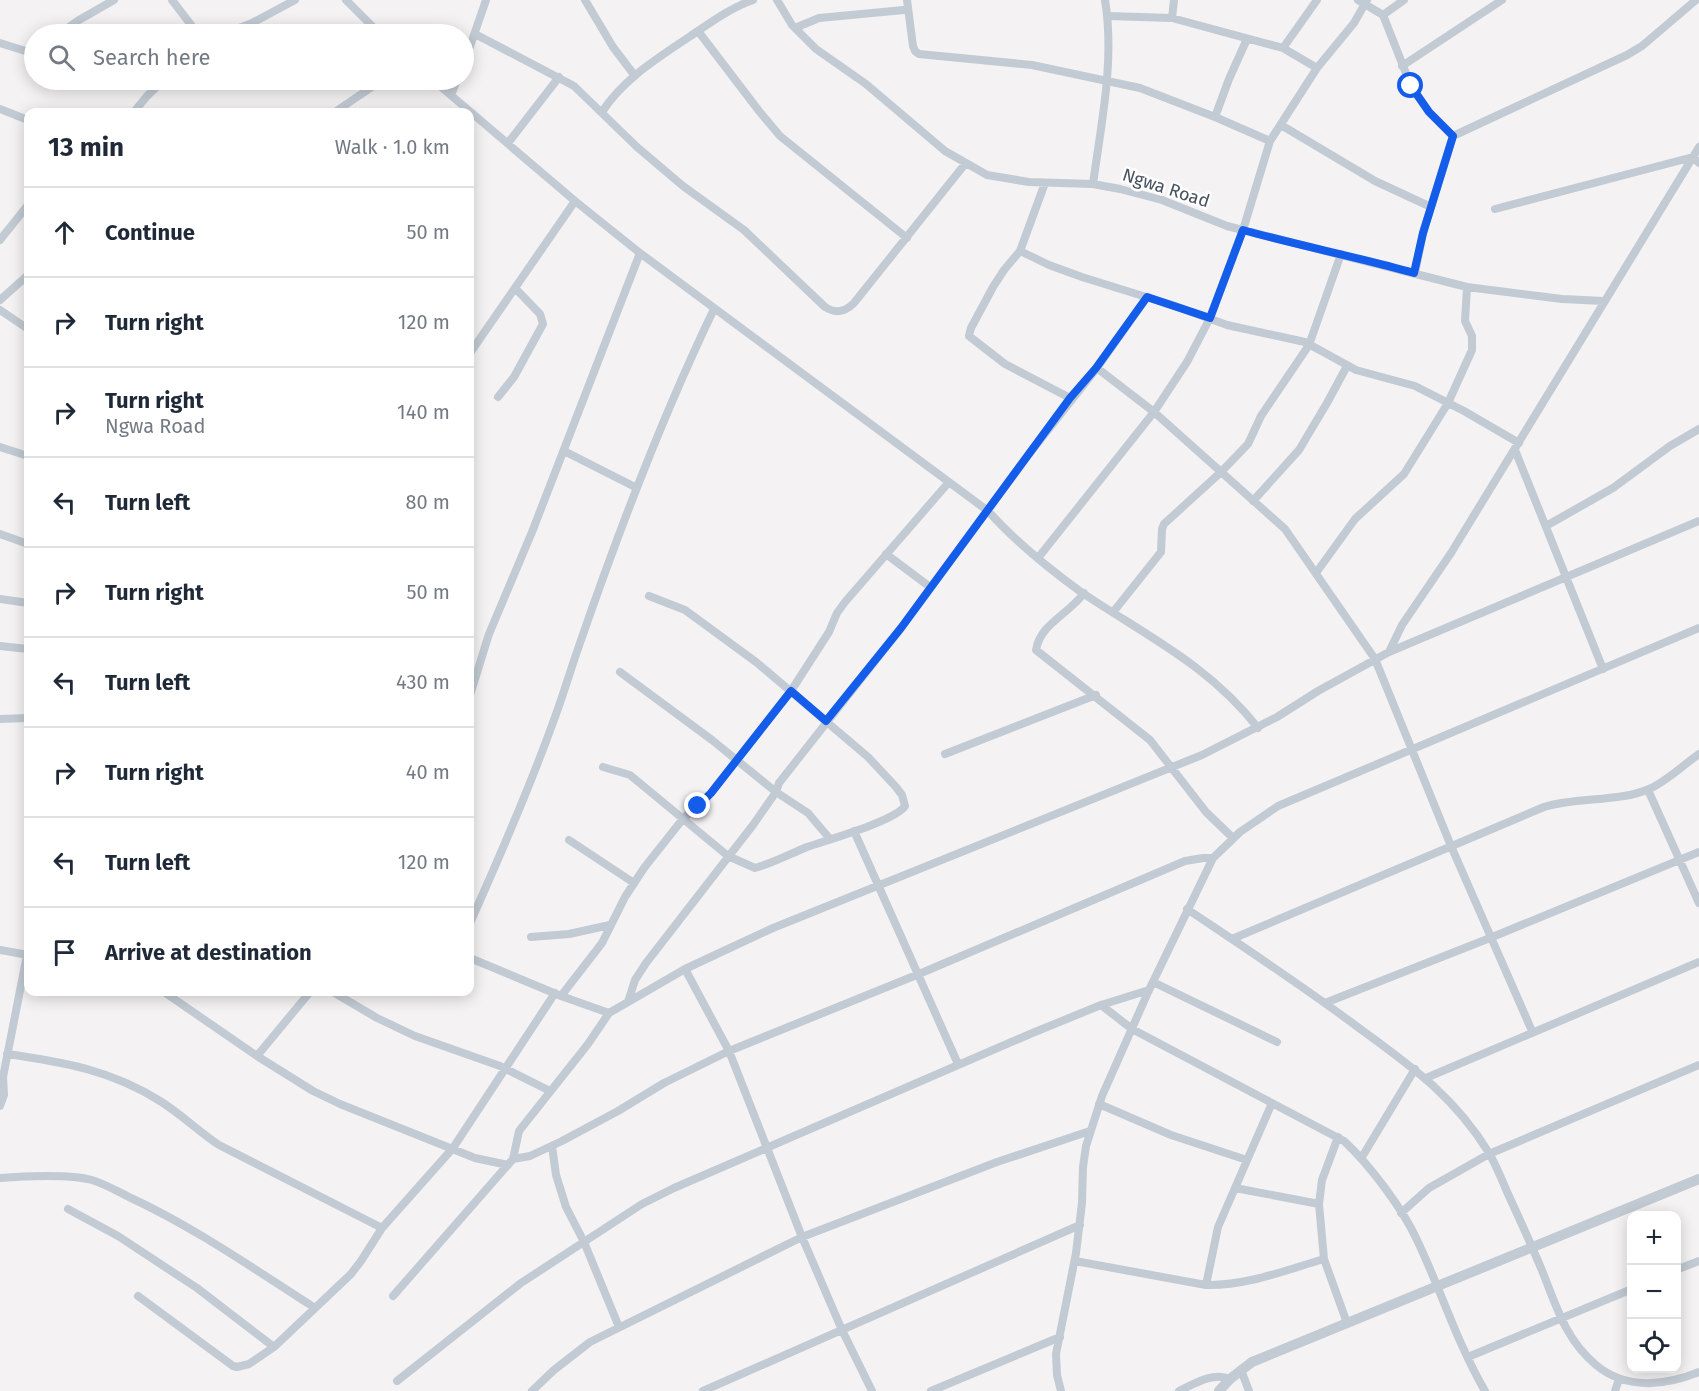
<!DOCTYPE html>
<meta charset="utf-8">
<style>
body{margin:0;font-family:"Fira Sans",sans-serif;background:#f6f6f7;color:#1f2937}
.controls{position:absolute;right:18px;bottom:18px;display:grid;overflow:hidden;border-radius:12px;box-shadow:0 3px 15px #0003}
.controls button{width:54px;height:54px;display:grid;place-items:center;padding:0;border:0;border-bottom:2px solid #e0e1e3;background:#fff;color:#1f2937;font:30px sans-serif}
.stop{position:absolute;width:18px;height:18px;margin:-14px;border:4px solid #145deb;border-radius:50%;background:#fff}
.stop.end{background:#145deb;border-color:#fff;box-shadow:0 2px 6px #0008}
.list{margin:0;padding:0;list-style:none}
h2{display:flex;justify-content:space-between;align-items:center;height:78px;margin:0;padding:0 24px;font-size:26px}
h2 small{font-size:20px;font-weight:400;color:#747a83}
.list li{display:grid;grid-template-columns:39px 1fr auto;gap:18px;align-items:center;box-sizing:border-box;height:90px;padding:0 24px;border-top:2px solid #e0e1e3}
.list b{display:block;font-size:22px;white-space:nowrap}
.list p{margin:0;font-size:20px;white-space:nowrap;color:#747a83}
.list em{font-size:20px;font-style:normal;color:#747a83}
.icon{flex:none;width:33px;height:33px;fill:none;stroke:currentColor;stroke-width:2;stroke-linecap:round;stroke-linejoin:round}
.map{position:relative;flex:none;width:1699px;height:1391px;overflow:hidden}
.search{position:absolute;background:#fff;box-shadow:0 3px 15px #0003;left:24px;top:24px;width:450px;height:66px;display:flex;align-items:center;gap:15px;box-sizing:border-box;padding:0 21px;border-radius:33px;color:#747a83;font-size:22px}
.panel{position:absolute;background:#fff;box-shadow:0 3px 15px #0003;left:24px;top:108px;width:450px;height:888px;border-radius:12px}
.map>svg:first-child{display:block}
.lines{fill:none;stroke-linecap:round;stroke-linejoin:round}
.minor{stroke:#c2cad3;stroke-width:8}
.tertiary{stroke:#c2cad3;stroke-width:10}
.route{stroke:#145deb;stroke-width:8}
.labels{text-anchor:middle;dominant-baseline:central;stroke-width:5;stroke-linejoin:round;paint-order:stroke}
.street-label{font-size:18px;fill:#485360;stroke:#fff}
</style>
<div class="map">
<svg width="1699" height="1391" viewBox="0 0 1699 1391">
<rect width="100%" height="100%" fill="#f4f2f2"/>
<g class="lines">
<path class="minor" d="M172,0L198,34
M346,0L380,34
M585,0L613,47L635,76
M777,0L792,25L816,49L866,84L945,151L987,175L1029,182L1093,184L1120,189L1162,200L1227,226L1467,287L1562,299L1603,301
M907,0L913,46L915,51L919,54L1032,65L1140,88L1215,117L1270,141
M1358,0L1383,15L1411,86L1429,112L1453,136
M1383,15L1404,0
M1108,16L1172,18L1283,48L1317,68
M1172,18L1174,0
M795,28L819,18L904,10L908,8
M698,31L759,111L780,136L907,238
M59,34L79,20L114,0
M224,34L252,23L295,0
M475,34L574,86L637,147L683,186L744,230L825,307C836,314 845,312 854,303L965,164
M0,43L32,53L34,52
M1283,48L1317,0
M464,64L486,0
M1402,66L1502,0
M433,80L575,201L640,253L988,511C1015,541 1048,568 1081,592C1145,635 1209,665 1258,728
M451,95L457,80
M0,109L28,120
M134,112L147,96L164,80
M335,112L382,80
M602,112C623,79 658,58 689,37C710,23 730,8 753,0
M1215,117L1229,79L1247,39
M1281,125L1375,181L1431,207
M508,143L559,77
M1045,183L1020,251L1004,270L993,287L971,328L969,336L1005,364L1070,398
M1093,184C1101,124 1115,61 1105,0
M1495,209L1693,157L1699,163
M0,240L28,205
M1020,251L1049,265L1082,277L1175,306L1227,325L1305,342L1356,370L1415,386L1464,411L1519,443
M1415,273L1423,233L1453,136L1627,55L1642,46L1696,0
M0,300L28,275
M0,310L28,329
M470,353L575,201
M1097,368L1154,412L1285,529L1375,659L1451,846L1532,1031
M498,397L514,377L543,324L540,314L515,288
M0,447L28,456
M1515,450L1603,669
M564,451L637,488
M1253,501L1299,450L1327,403L1347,366
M1546,526L1613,488L1670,446L1699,429
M0,534L28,544
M886,554L930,587
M1038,558L1154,412L1187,362L1210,318L1243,230L1270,141L1317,68L1354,23L1367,0
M1316,573L1355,519L1404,474L1448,403L1472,350V336L1465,321L1467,287
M1084,593C1069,614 1040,624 1036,650L1150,740L1206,812L1233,838
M0,599L28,603
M1114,611L1161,552L1162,529L1164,524L1221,472L1248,444L1261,416L1309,345L1341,254
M0,646L28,649
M1389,652L1402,625L1451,553L1699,147
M620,672L712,740L776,792L808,813L830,839
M470,695L489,634L532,532L640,253
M0,719L28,718
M945,754L1096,695
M603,767L630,775L728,856L755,868C773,863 790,854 807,847C827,840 895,821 905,806L902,795L896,787L868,757L756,662L685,610L649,596
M1648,790L1699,903
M854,831L958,1064
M569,840L634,883
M1187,909C1245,948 1303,986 1359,1028C1411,1066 1454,1096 1489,1153C1496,1165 1502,1180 1508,1194C1520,1220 1532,1246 1543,1273C1557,1308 1566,1340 1596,1365C1626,1390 1665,1386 1699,1372
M470,923C500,856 530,787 555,717C564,693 571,668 580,643C619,530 662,417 714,309
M531,937L569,934L610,925
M1232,939L1544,807C1576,797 1620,802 1649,789C1667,781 1683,765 1699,754
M0,950L28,955
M470,958L561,996L609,1013
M685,969L729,1051L802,1237L842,1330L872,1391
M1153,982L1277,1042
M164,992L257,1056L313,1091L340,1104L475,1158L508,1165
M333,992L377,1018L415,1036L500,1066L550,1091
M561,996L602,943L625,897L644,868L682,820L711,793L791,691L829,632L837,613L845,602L949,482
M628,1002L635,980L646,963L753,825L776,792L779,783L901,628L1029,454L1097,368L1147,297
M1325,1003L1490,938L1699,852
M1101,1005L1132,1029L1344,1141C1369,1164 1403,1209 1417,1240C1441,1290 1457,1343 1485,1391
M7,1054C63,1062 111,1070 160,1101C181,1114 198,1131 219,1145L382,1228
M257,1056L310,992
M1426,1078L1699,962
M1099,1104L1171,1135L1247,1160
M0,1106L4,1095L3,1077L27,955
M1338,1137L1322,1180L1319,1204L1324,1259L1347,1323
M552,1146L556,1175L566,1207L584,1242L619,1327
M1362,1157L1415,1069
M513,1159L519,1131L588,1044L609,1013L685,969L773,928L1202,755L1277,717L1318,691L1389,652L1699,521
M0,1178C24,1176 69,1174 92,1180C105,1184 117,1191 129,1197C194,1227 254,1269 315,1308
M1235,1188L1319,1204
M68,1209L118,1236L197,1288L274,1347
M1401,1213L1429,1188L1489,1154L1699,1065
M1075,1261L1206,1285C1246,1286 1286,1270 1324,1259
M1676,1270L1699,1261
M1206,1285L1218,1227L1272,1103
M138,1296L233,1366L237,1367L249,1364L274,1347L351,1274L361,1261L382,1228L453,1148L555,993
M393,1296L513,1159L530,1156L562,1141L618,1111L664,1083L729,1051L919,974L1185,861L1203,858H1213
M1468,1357L1632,1289
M1241,1370L1249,1391
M397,1381L521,1283L642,1204L674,1188L1030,1034L1101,1005L1149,990
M532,1391L554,1370L590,1342L802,1237L997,1162L1090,1131
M703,1391L1080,1225
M931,1391L1060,1337
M1061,1391L1057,1375L1056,1354L1076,1253L1082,1203L1083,1167L1086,1146L1102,1096L1149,990L1213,858L1240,832L1278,806L1699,628
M1179,1391C1195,1383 1213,1372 1230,1379
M1615,1391L1619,1379"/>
<path class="tertiary" d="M1219,1391L1230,1379L1252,1362L1699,1179"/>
</g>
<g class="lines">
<path class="route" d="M698,806L711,793L791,691L826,721L901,628L1070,398L1096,368L1147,297L1210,318L1243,230C1300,246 1358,257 1414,273L1423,233L1453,136L1429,112L1411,86"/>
</g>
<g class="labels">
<g class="street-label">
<text transform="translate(1166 188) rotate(18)">Ngwa Road</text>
</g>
</g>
</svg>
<div class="controls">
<button>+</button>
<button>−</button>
<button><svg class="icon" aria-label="locate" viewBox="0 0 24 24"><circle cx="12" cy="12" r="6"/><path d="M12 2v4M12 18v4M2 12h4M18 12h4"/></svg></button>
</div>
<div class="stop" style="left:1411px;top:86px"></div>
<div class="stop end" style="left:698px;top:806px"></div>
<div class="search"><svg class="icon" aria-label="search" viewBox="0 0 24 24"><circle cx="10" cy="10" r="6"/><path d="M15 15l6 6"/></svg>Search here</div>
<section class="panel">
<h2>13 min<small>Walk · 1.0 km</small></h2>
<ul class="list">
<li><svg class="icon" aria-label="ahead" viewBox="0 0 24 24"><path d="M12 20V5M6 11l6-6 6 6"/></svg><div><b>Continue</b></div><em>50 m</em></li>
<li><svg class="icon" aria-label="right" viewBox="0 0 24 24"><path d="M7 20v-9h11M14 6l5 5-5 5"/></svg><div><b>Turn right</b></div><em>120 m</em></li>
<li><svg class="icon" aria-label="right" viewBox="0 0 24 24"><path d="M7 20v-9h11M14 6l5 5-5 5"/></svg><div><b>Turn right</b><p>Ngwa Road</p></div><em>140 m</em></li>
<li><svg class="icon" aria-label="left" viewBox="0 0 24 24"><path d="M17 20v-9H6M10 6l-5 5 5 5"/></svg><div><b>Turn left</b></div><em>80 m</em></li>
<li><svg class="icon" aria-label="right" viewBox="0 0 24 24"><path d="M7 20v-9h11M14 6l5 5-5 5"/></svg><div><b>Turn right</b></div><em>50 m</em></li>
<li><svg class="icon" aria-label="left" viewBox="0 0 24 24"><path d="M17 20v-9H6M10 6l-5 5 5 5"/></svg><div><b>Turn left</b></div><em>430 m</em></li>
<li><svg class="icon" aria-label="right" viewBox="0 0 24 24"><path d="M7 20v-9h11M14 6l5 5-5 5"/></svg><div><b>Turn right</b></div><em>40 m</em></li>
<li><svg class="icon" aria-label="left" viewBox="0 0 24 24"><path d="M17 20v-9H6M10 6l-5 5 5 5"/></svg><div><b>Turn left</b></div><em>120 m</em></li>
<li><svg class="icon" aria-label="arrive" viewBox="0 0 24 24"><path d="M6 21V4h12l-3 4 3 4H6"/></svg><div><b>Arrive at destination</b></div></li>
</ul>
</section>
</div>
